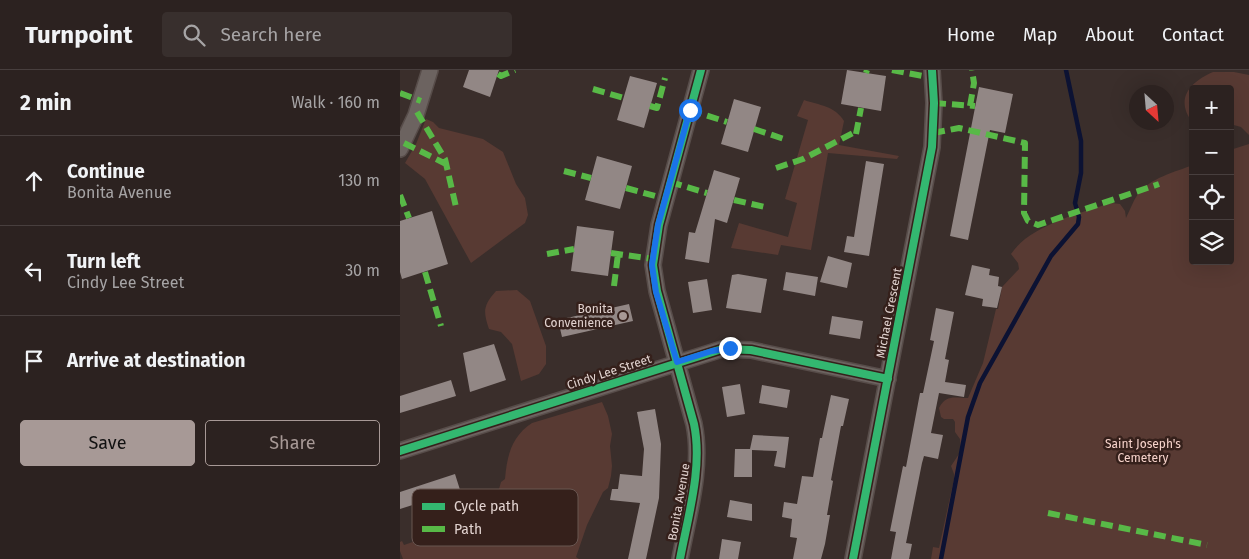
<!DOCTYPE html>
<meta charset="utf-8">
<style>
body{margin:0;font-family:"Fira Sans",sans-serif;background:#382f2d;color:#f1f3f6}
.controls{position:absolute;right:15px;top:15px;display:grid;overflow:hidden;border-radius:5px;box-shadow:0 5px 20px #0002}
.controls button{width:45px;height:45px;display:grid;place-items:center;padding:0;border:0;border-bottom:1px solid #483f3e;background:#2c2220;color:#f1f3f6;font:25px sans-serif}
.compass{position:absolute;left:729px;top:15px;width:45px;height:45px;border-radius:50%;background:#2c2220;box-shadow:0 5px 20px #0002;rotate:154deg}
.stop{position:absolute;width:15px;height:15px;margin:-11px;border:4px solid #1a73e8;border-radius:50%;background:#fff}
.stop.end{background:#1a73e8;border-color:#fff;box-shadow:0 1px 5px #0008}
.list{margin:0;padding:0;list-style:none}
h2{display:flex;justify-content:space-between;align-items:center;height:65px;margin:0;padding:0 20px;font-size:21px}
h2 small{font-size:16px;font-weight:400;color:#a6a4a5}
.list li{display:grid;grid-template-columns:32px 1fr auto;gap:15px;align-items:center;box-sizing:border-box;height:90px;padding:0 20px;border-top:1px solid #483f3e}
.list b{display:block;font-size:19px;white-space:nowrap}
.list p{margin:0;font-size:16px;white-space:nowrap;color:#a6a4a5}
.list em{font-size:16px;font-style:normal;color:#a6a4a5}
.actions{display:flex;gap:10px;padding:15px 20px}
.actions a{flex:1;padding:11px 0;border:1px solid #a79996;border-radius:5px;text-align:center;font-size:18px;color:#a79996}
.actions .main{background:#a79996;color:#111}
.icon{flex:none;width:28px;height:28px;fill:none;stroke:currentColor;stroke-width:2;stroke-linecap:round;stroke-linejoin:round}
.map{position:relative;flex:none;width:849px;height:489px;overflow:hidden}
header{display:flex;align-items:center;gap:30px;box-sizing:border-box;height:70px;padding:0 25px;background:#2c2220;border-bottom:1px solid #483f3e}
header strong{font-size:24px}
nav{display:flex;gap:28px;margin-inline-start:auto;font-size:18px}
.search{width:350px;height:45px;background:#382f2d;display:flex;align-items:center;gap:12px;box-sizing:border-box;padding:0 18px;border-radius:5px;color:#a6a4a5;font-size:19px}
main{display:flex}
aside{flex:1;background:#2c2220}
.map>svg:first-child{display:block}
.green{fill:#583a33}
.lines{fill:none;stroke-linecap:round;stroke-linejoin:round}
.stream{stroke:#0c1233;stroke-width:4.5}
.building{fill:#928785}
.minor-casing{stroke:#574c49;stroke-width:18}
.minor{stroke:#6c6360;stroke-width:15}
.quiet{stroke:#58b947;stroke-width:6;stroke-dasharray:12 6;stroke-linecap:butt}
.cycleway-casing{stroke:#35201b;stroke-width:11}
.cycleway{stroke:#33b770;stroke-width:8}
.route{stroke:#1a73e8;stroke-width:6}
.poi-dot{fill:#a79996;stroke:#35201b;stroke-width:2}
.labels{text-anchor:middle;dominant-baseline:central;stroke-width:5;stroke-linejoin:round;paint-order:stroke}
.poi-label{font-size:12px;fill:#e2d3d0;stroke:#35201b;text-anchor:end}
.street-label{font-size:12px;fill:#e2d3d0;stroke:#35201b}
.park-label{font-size:12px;fill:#f7d3cb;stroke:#35201b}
.key{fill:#35201b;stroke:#695651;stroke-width:1}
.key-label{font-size:14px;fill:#e2d3d0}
</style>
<header>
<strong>Turnpoint</strong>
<div class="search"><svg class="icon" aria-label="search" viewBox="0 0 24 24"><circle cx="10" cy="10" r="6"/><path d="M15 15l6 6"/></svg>Search here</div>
<nav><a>Home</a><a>Map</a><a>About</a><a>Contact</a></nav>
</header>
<main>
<aside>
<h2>2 min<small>Walk · 160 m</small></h2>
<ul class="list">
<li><svg class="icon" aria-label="ahead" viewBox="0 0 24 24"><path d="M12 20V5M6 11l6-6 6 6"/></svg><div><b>Continue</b><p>Bonita Avenue</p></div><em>130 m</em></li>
<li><svg class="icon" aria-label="left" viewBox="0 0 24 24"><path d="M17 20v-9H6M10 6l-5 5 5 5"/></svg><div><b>Turn left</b><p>Cindy Lee Street</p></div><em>30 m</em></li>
<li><svg class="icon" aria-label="arrive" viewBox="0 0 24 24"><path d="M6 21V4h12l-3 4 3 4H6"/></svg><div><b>Arrive at destination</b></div></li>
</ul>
<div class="actions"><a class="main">Save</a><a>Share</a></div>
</aside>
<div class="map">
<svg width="849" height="489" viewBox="0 0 849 489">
<rect width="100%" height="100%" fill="#3a2e2b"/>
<path class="green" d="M813,2H834L849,5V65L841,57L830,54V19H793V53C774,29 790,12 813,2Z
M404,30C419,35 435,36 444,51L439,75L499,86L497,89L428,83L411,180L381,175L378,185L331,178L339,153L388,167L397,133L385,129L408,50L397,46Z
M26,49L33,52L39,58L83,69L103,82L116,114L125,128L128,145L125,153L71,193L25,109L5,93L16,74Z
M849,74V489H531L533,477L539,478L554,409V404L551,396L561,381L560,369L555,362V352L553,349H544L541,347L539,338C546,324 555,328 568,328L583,293L596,239H598L602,217L619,199L618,193L611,184C629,156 682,142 712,133L720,134L725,141L726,148C730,140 733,131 738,124C750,108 775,102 793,95V191H830V80Z
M117,220L130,231L146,276V294L139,304L121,311L112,274L101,262L89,259C83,241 83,236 96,221Z
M202,332L208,346L212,364L210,376L212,396L211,406L208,418L203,422L187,455L176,487L179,489H3L0,481V472L2,471L4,475L80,449L77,439L93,428L94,421L99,419L101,412L105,409C107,385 112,366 132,353Z"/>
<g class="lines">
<path class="stream" d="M541,489L568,347L580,313L651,186L678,154L679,147L675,133L681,103V71L666,0"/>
</g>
<path class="building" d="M69,0H99L90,27L63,17Z
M447,0L486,6L481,41L441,34Z
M230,6L257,13L244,58L217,50Z
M579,17L613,24L605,63L590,60L568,170L550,166Z
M334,29L361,37L348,82L321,74Z
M197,86L232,96L220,139L185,130Z
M466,91L484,94L469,186L444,182L447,166L454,167Z
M314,100L340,108L327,153L315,149L309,193L285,189L289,162L295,163Z
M32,141L48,194L2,209L0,202V151Z
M177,156L214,161L208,206L171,201Z
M428,186L452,193L447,218L420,212Z
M572,195L590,199L589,205L599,207L598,216L602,217L597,238L582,236L583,229L565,225Z
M386,202L418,207L415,226L383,220Z
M338,204L367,209L361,243L326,238L332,205Z
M307,209L312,240L293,243L288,212Z
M229,234L233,251L162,267L158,250Z
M536,238L554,242L545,289L549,290L545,312L566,315L564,327L539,323L531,363L543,365L538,389L524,386L522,393L506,473L512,474L509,489H491L496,462L490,461L503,396L506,397L520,323H523L534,271L530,270Z
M432,246L463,251L460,269L429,264Z
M94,274L106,310L70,322L63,283Z
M51,310L56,326L0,343V326Z
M340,314L345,344L327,347L322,317Z
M362,315L390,320L387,338L359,333Z
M431,325L449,329L443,356H441L431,410L433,411L427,445H430L425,474L421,489H393L397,468L390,467L392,449L382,447L384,432L397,434L402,406L413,407L420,368H422Z
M255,339L261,374L259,428L246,489H228L240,433L210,430L212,419H218L220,404L242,406L244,379L237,342Z
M353,365L389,367L385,398L374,396L377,381L352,380V407H334L335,379H350Z
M55,404L61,423L23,435L22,432L0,439V422Z
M330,430L352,434V451L327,447Z
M322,469L341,472L338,489H319Z"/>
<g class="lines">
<g class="minor-casing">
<path id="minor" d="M0,79L16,45L30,0
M0,381L322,279L351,280L488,309
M280,489C288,446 303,397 294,354L257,221L253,195L259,155L301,0
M453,489L532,77L534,33L532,0"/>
</g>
<use href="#minor" class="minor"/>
<path class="quiet" d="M492,0L533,8
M466,3L467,0
M98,4L101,6L115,0
M193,19L224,28
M0,23L21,31
M534,33L575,36
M250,36L257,38L265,8
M570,36L574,13L572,0
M290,40L327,52
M17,42L45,89L56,137
M354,59L384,69
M533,63L559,58L625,73L624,143L628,151L638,155L759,114
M456,64L461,38
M4,73L46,94
M376,98L403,89L453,63
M164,101L191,108
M270,112L307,123
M226,118L266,129
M0,125L9,148
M334,130L365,137
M211,183L253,189
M147,184L174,179
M25,202L41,256
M214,216L218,184
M648,443L807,475"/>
<g class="cycleway-casing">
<path id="cycleway" d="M0,381L322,279L351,280L488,309
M280,489C288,446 303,397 294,354L257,221L253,195L259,155L301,0
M453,489L532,77L534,33L532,0"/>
</g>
<use href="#cycleway" class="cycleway"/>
</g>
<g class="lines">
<path class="route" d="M290,40L258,155L252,195L256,222L277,292L312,281L330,278"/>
</g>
<circle class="poi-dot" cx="223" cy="246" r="5"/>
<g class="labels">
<g class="poi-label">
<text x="213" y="239">Bonita<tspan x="213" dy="14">Convenience</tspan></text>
</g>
<g class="street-label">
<text transform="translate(489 243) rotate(-79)">Michael Crescent</text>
<text transform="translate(209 302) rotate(-18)">Cindy Lee Street</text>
<text transform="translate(279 432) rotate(-80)">Bonita Avenue</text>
</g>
<g class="park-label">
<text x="743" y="374">Saint Joseph's<tspan x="743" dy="14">Cemetery</tspan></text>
</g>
</g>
<rect x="12" y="419" width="166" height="57" rx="8" class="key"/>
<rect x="22" y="433" width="23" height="7" fill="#33b770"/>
<rect x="22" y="456" width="23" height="6" fill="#58b947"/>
<g class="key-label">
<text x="54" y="441">Cycle path</text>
<text x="54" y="464">Path</text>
</g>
</svg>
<div class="controls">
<button>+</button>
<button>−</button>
<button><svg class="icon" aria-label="locate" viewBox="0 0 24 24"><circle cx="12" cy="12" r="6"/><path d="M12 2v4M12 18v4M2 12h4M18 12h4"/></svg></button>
<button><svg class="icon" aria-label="layers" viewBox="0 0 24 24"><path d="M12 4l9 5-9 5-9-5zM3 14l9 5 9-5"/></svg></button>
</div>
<svg class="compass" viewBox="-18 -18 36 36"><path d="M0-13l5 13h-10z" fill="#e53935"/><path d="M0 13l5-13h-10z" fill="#a6a4a5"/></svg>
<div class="stop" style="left:290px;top:40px"></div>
<div class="stop end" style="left:330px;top:278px"></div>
</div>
</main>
